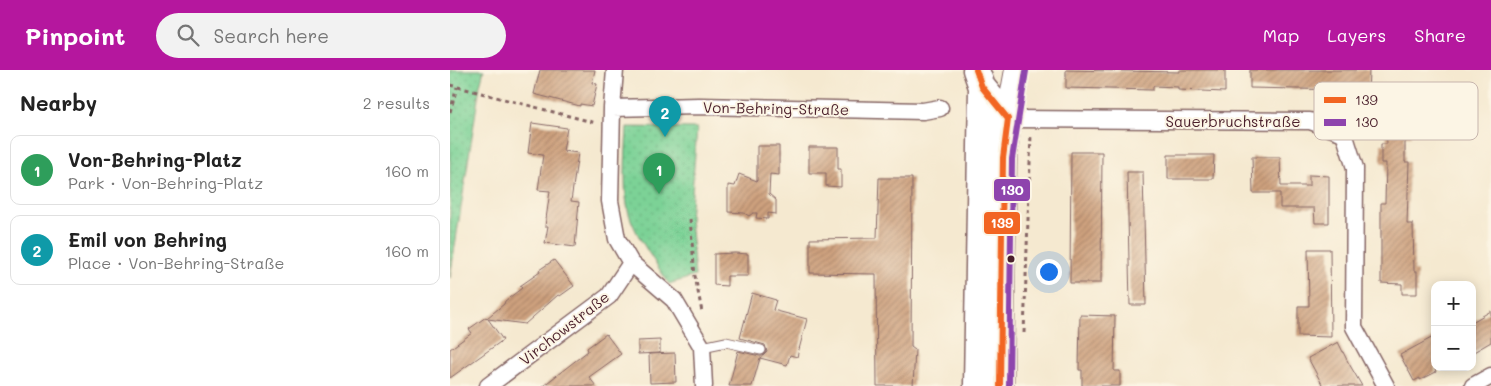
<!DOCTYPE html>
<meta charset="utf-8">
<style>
body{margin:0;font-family:Mali,sans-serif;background:#f2f2f2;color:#222}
.controls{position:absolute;right:15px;bottom:15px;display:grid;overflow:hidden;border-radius:10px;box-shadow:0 2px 12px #0003}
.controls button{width:45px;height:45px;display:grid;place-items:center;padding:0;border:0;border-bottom:1px solid #e0e0e0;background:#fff;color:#222;font:25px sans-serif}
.you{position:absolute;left:598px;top:201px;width:18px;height:18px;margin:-12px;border:4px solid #fff;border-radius:50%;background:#1a73e8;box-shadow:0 0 0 8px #1a73e833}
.badge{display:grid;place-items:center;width:32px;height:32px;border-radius:50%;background:#b5179e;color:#fff;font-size:16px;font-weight:700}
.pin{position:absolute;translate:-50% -41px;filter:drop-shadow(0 1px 2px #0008)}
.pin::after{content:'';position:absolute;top:26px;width:18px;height:15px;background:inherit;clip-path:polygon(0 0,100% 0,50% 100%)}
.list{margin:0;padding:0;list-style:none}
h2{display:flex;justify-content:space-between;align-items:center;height:65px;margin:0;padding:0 20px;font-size:21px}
h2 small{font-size:16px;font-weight:400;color:#767676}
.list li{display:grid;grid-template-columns:32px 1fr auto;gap:15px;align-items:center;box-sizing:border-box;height:70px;margin:0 10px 10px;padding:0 10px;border:1px solid #e0e0e0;border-radius:10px}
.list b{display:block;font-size:19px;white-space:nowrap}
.list p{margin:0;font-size:16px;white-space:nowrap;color:#767676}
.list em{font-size:16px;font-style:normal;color:#767676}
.icon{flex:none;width:28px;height:28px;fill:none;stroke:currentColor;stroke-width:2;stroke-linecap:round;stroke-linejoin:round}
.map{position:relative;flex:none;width:1041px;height:316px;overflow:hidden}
header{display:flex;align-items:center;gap:30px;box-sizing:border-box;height:70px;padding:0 25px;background:#b5179e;color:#fff}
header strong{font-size:24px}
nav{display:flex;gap:28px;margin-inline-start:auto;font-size:18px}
.search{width:350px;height:45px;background:#f2f2f2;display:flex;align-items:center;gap:12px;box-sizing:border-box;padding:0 18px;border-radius:28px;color:#767676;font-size:19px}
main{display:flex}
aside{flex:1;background:#fff}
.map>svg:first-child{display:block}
.park{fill:url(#park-dots);stroke:#627860}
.building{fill:url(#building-hatch)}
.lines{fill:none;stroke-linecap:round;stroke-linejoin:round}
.service-casing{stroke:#866665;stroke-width:11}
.minor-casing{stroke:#866665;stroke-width:19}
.secondary-casing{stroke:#866665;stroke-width:26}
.primary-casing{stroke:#866665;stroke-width:29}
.path{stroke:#866665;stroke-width:3;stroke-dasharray:4 4;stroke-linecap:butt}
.service{stroke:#fff;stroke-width:9}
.minor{stroke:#fff;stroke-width:16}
.secondary{stroke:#fff;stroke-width:24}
.primary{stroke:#fff;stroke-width:26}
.bus-1-casing{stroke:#fcf5e5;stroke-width:10}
.bus-2-casing{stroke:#fcf5e5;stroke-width:10}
.bus-1{stroke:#f26522;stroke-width:6}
.bus-2{stroke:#8e44ad;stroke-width:6}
.bus-dot{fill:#4a1f2b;stroke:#fcf5e5;stroke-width:2}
.labels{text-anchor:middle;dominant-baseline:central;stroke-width:4;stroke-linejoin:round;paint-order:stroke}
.street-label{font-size:15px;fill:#4a1f2b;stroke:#fcf5e5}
.key{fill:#fcf5e5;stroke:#c7b5ad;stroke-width:1}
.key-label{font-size:14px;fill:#4a1f2b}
.line-badge{stroke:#fcf5e5;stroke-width:2}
.badge-label{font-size:14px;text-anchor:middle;font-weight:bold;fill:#fff}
</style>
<header>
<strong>Pinpoint</strong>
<div class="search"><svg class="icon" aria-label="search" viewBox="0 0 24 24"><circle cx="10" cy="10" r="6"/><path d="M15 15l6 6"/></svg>Search here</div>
<nav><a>Map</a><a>Layers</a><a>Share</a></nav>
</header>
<main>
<aside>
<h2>Nearby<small>2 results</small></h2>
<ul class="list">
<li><span class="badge" style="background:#2e9e5b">1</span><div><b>Von-Behring-Platz</b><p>Park · Von-Behring-Platz</p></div><em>160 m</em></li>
<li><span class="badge" style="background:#0f9aa8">2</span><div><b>Emil von Behring</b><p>Place · Von-Behring-Straße</p></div><em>160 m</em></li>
</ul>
</aside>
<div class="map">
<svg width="1041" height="316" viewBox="0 0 1041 316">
<defs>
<pattern id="park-dots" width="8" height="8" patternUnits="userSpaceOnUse" patternTransform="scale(1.25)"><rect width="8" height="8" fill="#7bd296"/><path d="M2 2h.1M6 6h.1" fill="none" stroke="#6cb481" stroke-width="1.8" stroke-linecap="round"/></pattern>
<pattern id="building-hatch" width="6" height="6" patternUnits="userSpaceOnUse" patternTransform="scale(1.25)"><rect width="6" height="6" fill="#cea17e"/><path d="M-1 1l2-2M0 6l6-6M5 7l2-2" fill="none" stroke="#a98367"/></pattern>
</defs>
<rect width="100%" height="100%" fill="#fcf5e5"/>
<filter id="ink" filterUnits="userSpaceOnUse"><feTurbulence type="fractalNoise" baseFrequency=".02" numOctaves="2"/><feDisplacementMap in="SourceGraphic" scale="10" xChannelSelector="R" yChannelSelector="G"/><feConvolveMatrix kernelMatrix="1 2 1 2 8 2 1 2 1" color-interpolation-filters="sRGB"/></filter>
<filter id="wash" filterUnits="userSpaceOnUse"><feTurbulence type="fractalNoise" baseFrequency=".0096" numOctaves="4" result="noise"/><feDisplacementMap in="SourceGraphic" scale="20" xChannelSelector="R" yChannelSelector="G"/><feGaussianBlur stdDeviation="1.12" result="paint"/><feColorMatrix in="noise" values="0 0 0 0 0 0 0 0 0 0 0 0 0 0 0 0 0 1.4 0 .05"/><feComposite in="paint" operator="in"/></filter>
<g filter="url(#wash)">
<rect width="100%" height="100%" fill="#f5e9d0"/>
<path class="park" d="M0,0H34L30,15L0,208Z
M177,57L247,58L240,149L245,206L219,214C205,191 181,161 177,135C173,110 176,83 177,57Z"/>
<g id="blocks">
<path class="building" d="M90,0H145L142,13L147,14L142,36L130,34V36L84,24Z
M616,0L729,2V0H775V22L728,20V17L703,16V20L616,18Z
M800,0H919L918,27L894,26V20L800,18Z
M931,36L991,37L961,51V66H955V92H959L957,154H963L964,201H967V224H952V214L931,213V133H935L936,93H931V74H937L936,56L931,46Z
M82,53L117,58L113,81L128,83L121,131L129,132L125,177L95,173L98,156H95L100,121L88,120L93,85L78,83Z
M307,76H329V105L320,104L319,124L326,130V144L318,143V149L306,148L307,143H303L299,146L294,143L278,142V115L285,116L289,104L307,111Z
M359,77H388V99H391V117L376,116V103H359Z
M621,82H652L651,213H620Z
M718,85H764L763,109H718Z
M802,87H830L831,116H859V105L879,106V153H865L864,138H830V123H803Z
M677,102H693L696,235H680Z
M429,108H462L461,277L465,280L463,316H427L426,204L360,203V169L427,168Z
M858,179H880L881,267L848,266V236H859Z
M285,183L298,184V206H277V216L264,215V184Z
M104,190L124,216L110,226L108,225L75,254L38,249L53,270L0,308V279L22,263L19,259L36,247L37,248L54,234L55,231L72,218L70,216L90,202L89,200Z
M302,223L326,230L323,240L357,249L347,287L340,285L337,295L310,288L302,316H279L288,281L310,286H313L317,282L315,275L290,268Z
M1041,241V272L1022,283V252Z
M630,245L665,246L664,301H670V316H632V300H629Z
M156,264L171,284L139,307L146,316H93L138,281L137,278Z
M985,266V299L986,302L970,310V308L964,311L950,285Z
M210,270V283L188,284V271Z
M888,272L898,292L912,316H873L858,288Z
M225,283L226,312L200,313L199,284Z"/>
</g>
</g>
<g filter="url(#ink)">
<use href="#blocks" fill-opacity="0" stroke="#866665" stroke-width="1"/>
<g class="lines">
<g class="service-casing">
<path id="service" d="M252,277L276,272L311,280"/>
</g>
<g class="minor-casing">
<path id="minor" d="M165,0L162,38L160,131L167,169L181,193L224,230L249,272L252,277L254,316
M162,38L249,36L473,41L490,38
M558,49L860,51L894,63L905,98L904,257L936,316
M38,316L159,226L181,193
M1023,316L1041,306"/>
</g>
<g class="secondary-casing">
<path id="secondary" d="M558,49L567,0"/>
</g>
<g class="primary-casing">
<path id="primary" d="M526,0L532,17L558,49L553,88L550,316
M527,316L532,17"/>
</g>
<path class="path" d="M0,15L146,53
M0,42L7,17
M240,149L245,206L252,242
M574,263L581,64"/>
<use href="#service" class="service"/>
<use href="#minor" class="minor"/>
<use href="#secondary" class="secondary"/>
<use href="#primary" class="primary"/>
<g class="bus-1-casing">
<path id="bus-1" d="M526,0L532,17L558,49L553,88L550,316"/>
</g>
<g class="bus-2-casing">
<path id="bus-2" d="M559,316L562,89L576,1"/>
</g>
<use href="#bus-1" class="bus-1"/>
<use href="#bus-2" class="bus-2"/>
</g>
</g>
<circle class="bus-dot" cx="561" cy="189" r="4.5"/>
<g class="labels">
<g class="street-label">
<text transform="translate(326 38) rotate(1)">Von-Behring-Straße</text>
<text x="783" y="51">Sauerbruchstraße</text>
<text transform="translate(114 258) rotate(-38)">Virchowstraße</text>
</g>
</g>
<rect x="864" y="12" width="164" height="58" rx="8" class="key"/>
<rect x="874" y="27" width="22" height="6" fill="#f26522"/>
<rect x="874" y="49" width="22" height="7" fill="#8e44ad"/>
<g class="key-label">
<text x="905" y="35">139</text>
<text x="905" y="57">130</text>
</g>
<g class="line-badge">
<rect x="543" y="108" width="38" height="24" rx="5" fill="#8e44ad"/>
<rect x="533" y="141" width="38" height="24" rx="5" fill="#f26522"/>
</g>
<g class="badge-label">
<text x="562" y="125">130</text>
<text x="552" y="158">139</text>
</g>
</svg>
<div class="controls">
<button>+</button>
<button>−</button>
</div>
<div class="you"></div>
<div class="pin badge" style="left:209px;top:124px;background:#2e9e5b">1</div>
<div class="pin badge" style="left:215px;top:67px;background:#0f9aa8">2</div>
</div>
</main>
